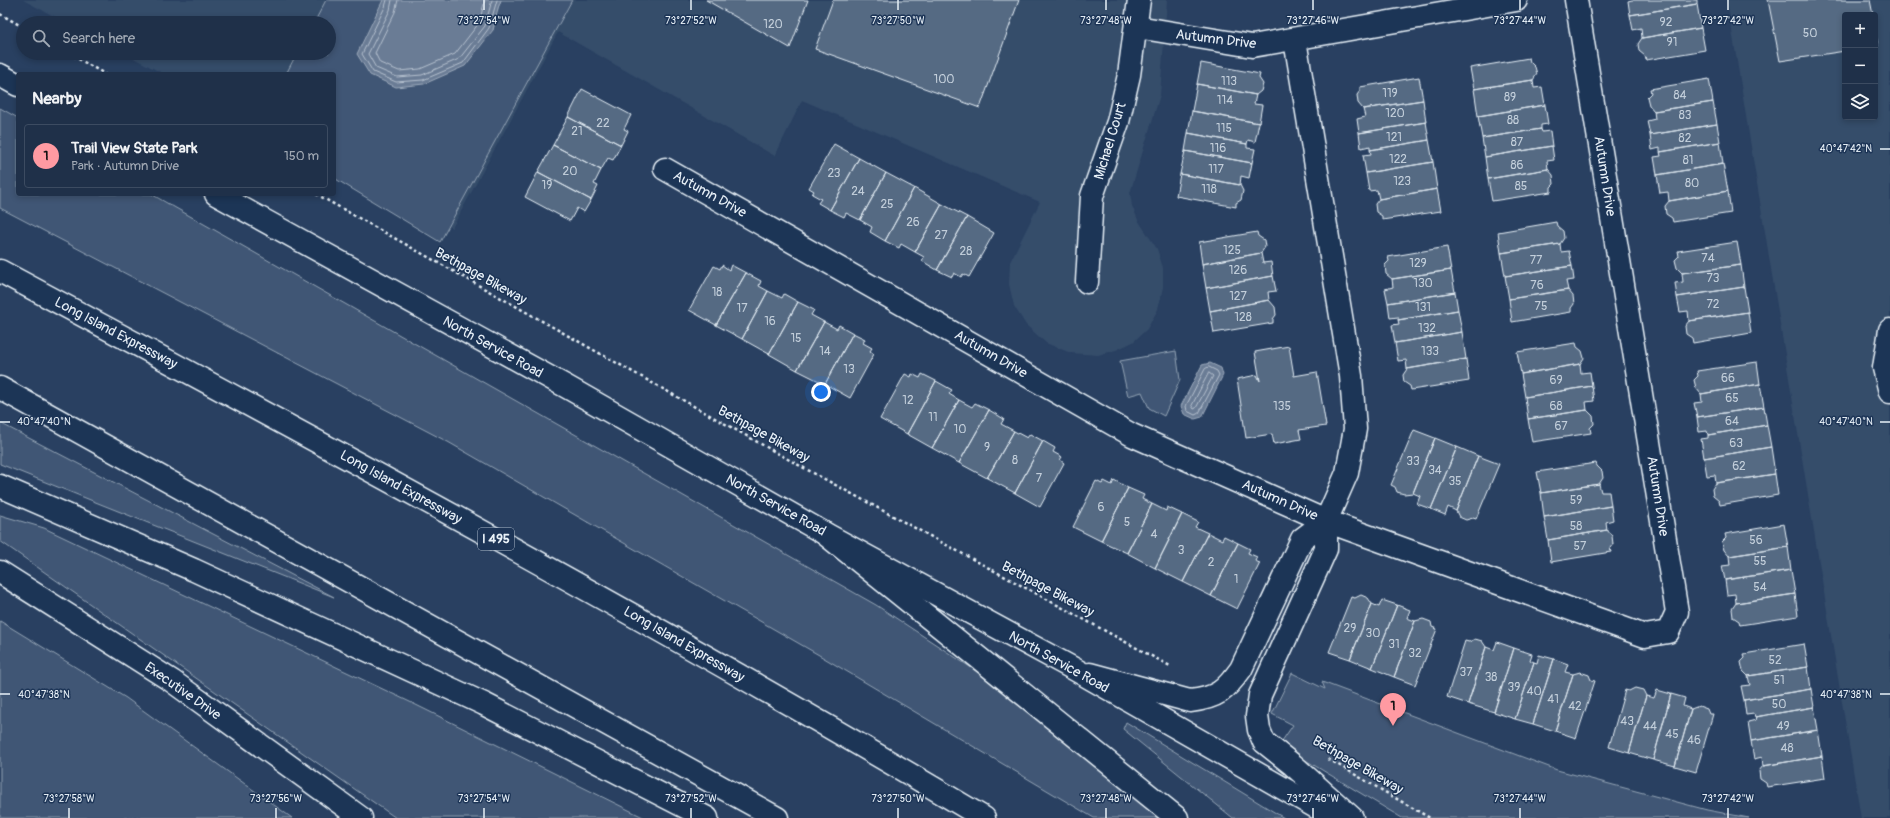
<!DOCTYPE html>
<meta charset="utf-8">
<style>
body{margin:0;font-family:Pangolin,sans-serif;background:#273850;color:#f1f3f6}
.controls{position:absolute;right:12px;top:12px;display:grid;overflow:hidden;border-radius:4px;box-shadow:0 2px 6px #0003}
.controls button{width:36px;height:36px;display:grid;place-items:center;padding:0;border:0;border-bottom:1px solid #3c4b61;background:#1f3049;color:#f1f3f6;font:20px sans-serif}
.you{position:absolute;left:821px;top:392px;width:14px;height:14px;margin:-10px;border:3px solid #fff;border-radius:50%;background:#1a73e8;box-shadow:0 0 0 6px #1a73e833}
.badge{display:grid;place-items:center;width:26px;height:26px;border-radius:50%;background:#ff9aa2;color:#111;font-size:13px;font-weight:700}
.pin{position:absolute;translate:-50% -33px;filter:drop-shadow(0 1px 2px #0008)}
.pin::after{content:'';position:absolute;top:21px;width:14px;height:12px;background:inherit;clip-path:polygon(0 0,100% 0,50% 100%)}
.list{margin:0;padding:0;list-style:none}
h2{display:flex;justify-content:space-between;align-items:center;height:52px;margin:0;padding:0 16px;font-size:17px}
h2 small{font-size:13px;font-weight:400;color:#a1a9b4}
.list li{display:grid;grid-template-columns:26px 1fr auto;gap:12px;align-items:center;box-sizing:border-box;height:64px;margin:0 8px 8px;padding:0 8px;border:1px solid #3c4b61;border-radius:4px}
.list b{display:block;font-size:15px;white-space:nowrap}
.list p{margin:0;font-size:13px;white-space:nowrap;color:#a1a9b4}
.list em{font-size:13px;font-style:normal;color:#a1a9b4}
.icon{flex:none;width:22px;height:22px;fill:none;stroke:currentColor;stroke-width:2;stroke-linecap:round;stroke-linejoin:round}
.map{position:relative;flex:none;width:1890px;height:818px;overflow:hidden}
.search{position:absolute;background:#1f3049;box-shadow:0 2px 6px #0003;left:16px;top:16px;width:320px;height:44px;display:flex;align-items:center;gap:10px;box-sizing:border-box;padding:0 14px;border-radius:22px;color:#a1a9b4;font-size:15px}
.panel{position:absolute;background:#1f3049;box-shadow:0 2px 6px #0003;left:16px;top:72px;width:320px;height:124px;border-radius:4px}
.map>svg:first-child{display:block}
.built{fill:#364d6b;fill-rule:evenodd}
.green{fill:#415774;stroke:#94a4b6}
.water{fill:#6b7c95;stroke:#9dabbd}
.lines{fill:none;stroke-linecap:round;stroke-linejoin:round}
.shore{stroke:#b6c2d0;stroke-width:1}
.building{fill:#556a83;stroke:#e8f1f8}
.minor-casing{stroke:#e8f1f8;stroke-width:25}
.major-casing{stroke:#e8f1f8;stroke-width:25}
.highway-casing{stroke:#e8f1f8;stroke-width:25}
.path{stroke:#e8f1f8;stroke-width:2.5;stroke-dasharray:3 3;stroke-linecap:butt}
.minor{stroke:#1d3557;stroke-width:22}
.major{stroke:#1d3557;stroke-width:22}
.highway{stroke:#1d3557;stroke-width:22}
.ticks{fill:none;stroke:#e8f1f8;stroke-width:1.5}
.labels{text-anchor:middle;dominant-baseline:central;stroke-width:3;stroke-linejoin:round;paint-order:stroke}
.number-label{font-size:12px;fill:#c3cfdb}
.shield{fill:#1d3557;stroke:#abb9c8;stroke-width:1}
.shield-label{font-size:13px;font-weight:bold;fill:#e8f1f8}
.street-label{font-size:14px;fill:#e8f1f8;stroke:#1d3557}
.ticks-label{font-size:10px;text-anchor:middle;fill:#e8f1f8;stroke:#1d3557;stroke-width:3;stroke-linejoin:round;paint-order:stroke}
</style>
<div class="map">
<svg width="1890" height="818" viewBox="0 0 1890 818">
<rect width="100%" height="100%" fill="#294061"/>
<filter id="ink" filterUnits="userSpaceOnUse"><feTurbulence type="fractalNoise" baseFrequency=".025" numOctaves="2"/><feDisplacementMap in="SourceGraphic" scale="8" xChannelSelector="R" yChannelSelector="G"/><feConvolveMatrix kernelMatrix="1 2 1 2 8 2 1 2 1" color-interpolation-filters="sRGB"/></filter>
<g filter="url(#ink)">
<path class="built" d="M23,0H1167L1160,95L1130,193L1132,206L1138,220L1157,249L1163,268V287L1158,309L1147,329L1133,342L1116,350L1098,355L1071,353L1046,343L1026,325L1014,306L1009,284L1010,262L1040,202L802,100L775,156L558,32L452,228L356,174L334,74H164L124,53H329V23H67Z
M1727,0H1890V818H1861ZM1845,15H1875V117H1845Z"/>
<path class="green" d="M326,0H383L382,6L493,30L498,8L501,0H572L440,242L334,178V74H286L297,53H329V23H314Z
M0,108L18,118V194H151L876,605L1011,694L1163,818H1094L819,655L448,442L0,208Z
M1176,351L1180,380L1164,416L1149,408L1142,392L1128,396L1120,361Z
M0,423L334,597L0,464Z
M0,515L44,528L412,703L645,818H396L0,541Z
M0,621L126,698L292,818H0Z
M1292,673L1325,689L1322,682L1557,770L1707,810L1749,818H1402L1292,752L1282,741L1293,725L1272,714Z
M1126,722L1284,818H1233L1123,729Z"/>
<path class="water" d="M383,0H501L498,8L493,30L465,66L424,84L396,87L370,75L357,54Z
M1210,363L1221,368L1223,375L1202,417L1195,419L1184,414L1181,406L1202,365Z"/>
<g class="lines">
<path class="shore" d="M387,0L385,7L362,54L373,72L396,82L423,80L463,63L489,28L497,0
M392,0L390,10L368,54L376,68L397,77L422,75L459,59L485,26L492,0
M398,0L395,12L375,53L380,63L399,71L420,69L455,54L479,23L485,0
M1209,367L1217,371L1219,375L1199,413L1195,415L1187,411L1186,406L1205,369Z
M1209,373L1213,376L1196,408L1194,409L1192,406Z"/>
</g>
<path class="building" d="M706,0H808L790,48Z
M833,0H1019L980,108L815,49Z
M1632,0H1697V4L1630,15L1628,1Z
M1768,0H1870L1873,15H1845V51L1780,61Z
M1697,4L1701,28L1642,38L1641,28L1633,30L1630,15Z
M1701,28L1705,50L1646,60L1645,56L1639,51L1638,44L1642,38Z
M1875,29L1878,46H1875Z
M1529,58L1530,62L1535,67L1537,74L1533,80L1474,89L1470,68Z
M1201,63L1260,74L1259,78L1263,84L1261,91L1256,95L1197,84Z
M1419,77L1423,100L1363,109L1358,103L1357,95L1360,91V87Z
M1709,79L1713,102L1654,111L1649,105L1647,97L1651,93L1650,89Z
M1533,80L1534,88L1542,87L1545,105L1478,116L1474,89Z
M1197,84L1256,95L1254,104L1262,105L1259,123L1192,111Z
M582,89L631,115L624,129L628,131L621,145L568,117Z
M1423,100L1426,122L1359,133L1357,119L1365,117L1363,109Z
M1713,102L1717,124L1650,135L1647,121L1655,119L1654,111Z
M1545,105L1548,124L1541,125V129L1482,138L1478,116Z
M1192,111L1259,123L1255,142L1248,140L1247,144L1188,133Z
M568,117L621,145L613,160L608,158L601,170L553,145Z
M1426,122L1429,140L1370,150V146L1361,148L1359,133Z
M1717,124L1720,142L1660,152V148L1652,150L1650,135Z
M1541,129L1542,132L1550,131L1552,146L1485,157L1482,138Z
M1188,133L1247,144V148L1255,149L1252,163L1185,151Z
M1429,140L1433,162L1366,173L1363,155L1371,154L1370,150Z
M1720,142L1723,164L1657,175L1654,157L1661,156L1660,152Z
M834,144L859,158L830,210L818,203L821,199L812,194L814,191L809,188Z
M553,145L601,170L594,184L598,186L591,200L538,172Z
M1552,146L1554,160L1547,161L1548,169L1488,179L1485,157Z
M1185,151L1252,163L1249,178L1241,176L1240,185L1180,174Z
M859,158L886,173L860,220L846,213L844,217L830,210Z
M1433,162L1437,189L1379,199L1377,190L1369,191L1366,173Z
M1723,164L1728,191L1669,201L1668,192L1660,193L1657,175Z
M1548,169L1553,175L1554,184L1551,187V192L1492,201L1488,179Z
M538,172L591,200L584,212L577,208L570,221L525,197Z
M886,173L914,188L885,241L870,232L872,227L860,220Z
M1180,174L1240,185L1243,191L1241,200L1236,203V207L1176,196Z
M914,188L942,204L915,252L901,244L899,248L885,241Z
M1437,189L1441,211L1382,220V216L1376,212L1375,204L1379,199Z
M1728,191L1731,213L1673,222L1672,218L1666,214L1665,206L1669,201Z
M942,204L967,217L937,270L922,261L924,257L915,252Z
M967,217L994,233L969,277L963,274L961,277L954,273L952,277L937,270Z
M1556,222L1557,226L1563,231L1564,238L1560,244L1501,253L1498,232Z
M1257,232L1258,236L1264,240L1265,247L1261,253L1202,264L1199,242Z
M1737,242L1741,265L1682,273L1677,268L1675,260L1679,256L1678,251Z
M1560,244L1561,252L1569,251L1572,266L1505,276L1501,253Z
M1447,247L1451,270L1392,279L1386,274L1385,265L1389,261L1388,257Z
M1261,253L1263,263L1271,262L1273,276L1206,288L1202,264Z
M722,265L729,270L731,265L746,273L716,325L689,310L714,266L720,269Z
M1741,265L1744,287L1677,297L1675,283L1683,282L1682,273Z
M1572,266L1574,280L1566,281L1568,290L1509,299L1505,276Z
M1451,270L1455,292L1388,303L1385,289L1393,287L1392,279Z
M746,273L761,281L759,286L768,291L742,339L716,325Z
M1273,276L1276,291L1268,292L1269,300L1210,311L1206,288Z
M1744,287L1748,312L1689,321L1688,311L1680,312L1677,297Z
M1568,290L1573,296L1574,304L1571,308V312L1512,322L1509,299Z
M768,291L782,298L784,294L798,302L769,354L742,339Z
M1455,292L1458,310L1398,320V317L1390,318L1388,303Z
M1269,300L1275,307L1276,315L1273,319V323L1214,333L1210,311Z
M798,302L814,310L811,315L824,322L797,370L769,354Z
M1458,310L1462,332L1395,343L1392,325L1399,324L1398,320Z
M1748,312L1751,333L1693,343L1692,338L1686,334L1685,326L1689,321Z
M824,322L837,329L839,325L853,333L825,384L797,370Z
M1462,332L1466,359L1407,369L1406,360L1398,361L1395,343Z
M853,333L865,339L863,343L872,348L870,351L874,354L850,398L825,384Z
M1576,343L1577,347L1582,351L1584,358L1580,364L1521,374L1517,352Z
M1289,346L1294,376L1317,372L1326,426L1299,430L1301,439L1274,444L1272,434L1246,438L1237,379L1257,375L1260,381L1255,352Z
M1466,359L1469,381L1411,390L1410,386L1404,382L1403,375L1407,369Z
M1757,362L1760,384L1701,394L1696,388L1694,380L1698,376L1697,371Z
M1580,364L1581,373L1590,372L1592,386L1525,397L1521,374Z
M905,374L911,377L912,374L920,378L922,374L936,381L907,434L880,419Z
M936,381L952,390L949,394L959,400L932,448L907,434Z
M1760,384L1764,407L1697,417L1694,403L1702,402L1701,394Z
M1592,386L1594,401L1586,402L1587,410L1528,419L1525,397Z
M959,400L972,407L975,403L989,410L959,463L932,448Z
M1764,407L1767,425L1708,435L1707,431L1699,432L1697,417Z
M989,410L1004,419L1001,424L1014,431L987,478L959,463Z
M1587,410L1593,416L1594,424L1590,428L1591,433L1532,442L1528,419Z
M1767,425L1771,447L1704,458L1701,439L1708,438V435Z
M1414,430L1435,438L1413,493L1404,494L1397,492L1395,487L1391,485Z
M1014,431L1027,438L1030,434L1043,441L1015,493L987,478Z
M1435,438L1457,447L1431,509L1417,504L1420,496L1413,493Z
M1043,441L1055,448L1053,452L1062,457L1060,460L1064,463L1040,507L1015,493Z
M1457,447L1478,456L1456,511L1448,507L1445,515L1431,509Z
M1771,447L1775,474L1716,483L1715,475L1707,476L1704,458Z
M1478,456L1499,464L1476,519L1473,518L1466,520L1459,517L1456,511Z
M1596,463L1597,466L1602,471L1603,478L1599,484L1541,493L1537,472Z
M1775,474L1778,495L1720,505L1719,501L1713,496L1712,489L1716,483Z
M1114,480L1128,488L1101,541L1073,527L1096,481L1102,484L1104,481L1112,485Z
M1599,484L1601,492H1609L1611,506L1544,517L1541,493Z
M1128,488L1144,495L1142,499L1152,504L1127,553L1101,541Z
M1152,504L1166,511L1167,507L1182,514L1155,568L1127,553Z
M1611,506L1613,520L1606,522L1607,530L1548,540L1544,517Z
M1182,514L1198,522L1195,527L1208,533L1183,582L1155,568Z
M1784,524L1788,547L1729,556L1724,550L1722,542L1726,538L1725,534Z
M1607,530L1612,536L1613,544L1610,548L1611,552L1551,562L1548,540Z
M1208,533L1222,540L1224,536L1238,543L1211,596L1183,582Z
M1238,543L1250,549L1248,553L1257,557L1255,561L1260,563L1237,609L1211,596Z
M1788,547L1791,570L1725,580L1722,566L1730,565L1729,556Z
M1791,570L1795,594L1736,603L1735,594L1727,595L1725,580Z
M1795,594L1798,616L1740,625L1739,621L1733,617L1732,609L1736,603Z
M1361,595L1368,598L1372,604L1350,659L1329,652L1351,597L1355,598Z
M1382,600L1397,605L1372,668L1350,659L1372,604L1379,607Z
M1397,605L1410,610L1407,618L1415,621L1394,677L1372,668Z
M1423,619L1431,622L1432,627L1437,629L1415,685L1394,677L1415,621Z
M1475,639L1482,641L1486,647L1468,704L1447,697L1465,641L1469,642Z
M1497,642L1514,648L1494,712L1468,704L1486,647L1494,650Z
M1804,644L1808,667L1748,676L1743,671L1741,662L1745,658L1744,654Z
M1514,648L1532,654L1530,660L1534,662L1515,719L1494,712Z
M1539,655L1554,659L1533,724L1515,719L1534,662L1537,663Z
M1554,659L1568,664L1565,672L1573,674L1555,731L1533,724Z
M1808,667L1811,689L1744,700L1741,686L1750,685L1748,676Z
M1580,672L1589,675L1591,680L1595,681L1576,738L1555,731L1573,674Z
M1635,688L1643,690L1646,696L1629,753L1609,747L1625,690L1629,691Z
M1811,689L1814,707L1755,717L1754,714L1746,715L1744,700Z
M1657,690L1671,694L1653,760L1629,753L1646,696L1654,698Z
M1671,694L1685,698L1683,706L1691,709L1675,766L1653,760Z
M1699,706L1707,709L1709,714H1713L1696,772L1675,766L1691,709Z
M1814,707L1818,730L1751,741L1748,722L1756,720L1755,717Z
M1818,730L1822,756L1763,766L1762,757L1754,759L1751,741Z
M1822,756L1825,778L1767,787L1766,783L1760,779L1759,771L1763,766Z"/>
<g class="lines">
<g class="minor-casing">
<path id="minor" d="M1137,27L1252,46L1516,0
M1295,40L1351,376L1355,429L1347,473L1326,521V549L1260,695L1257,716L1259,730L1264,742L1293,765L1352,818
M665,169L1132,435L1326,521L1645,636L1668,632L1677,612L1576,0
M1087,282L1092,196L1118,122L1129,75L1139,0
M1890,330L1884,368L1890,392
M1090,674L1190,701C1217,698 1225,691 1241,669L1302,539L1326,521"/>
</g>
<g class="major-casing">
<path id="major" d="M0,75L18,85
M216,194L567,387L824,533L1076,670L1335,818
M0,572L172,681L361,818"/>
</g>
<g class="highway-casing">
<path id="highway" d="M0,271C331,448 662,626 984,818
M0,388L777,818
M0,486L194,570L484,704L707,818
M824,533L1177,818"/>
</g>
<path class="path" d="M0,14L23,27
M68,53L105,74
M316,194L793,462L1170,666
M1328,759L1430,818"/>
<use href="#minor" class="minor"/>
<use href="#major" class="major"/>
<use href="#highway" class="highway"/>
</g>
</g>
<path class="ticks" d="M484,0V10M691,0V10M898,0V10M1106,0V10M1313,0V10M1520,0V10M1728,0V10M1880,149H1890M0,422H10M1880,422H1890M0,694H10M1880,694H1890M69,808V818M276,808V818M484,808V818M691,808V818M898,808V818M1106,808V818M1313,808V818M1520,808V818M1728,808V818"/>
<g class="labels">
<g class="number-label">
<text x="1666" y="22">92</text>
<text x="773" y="24">120</text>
<text x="1810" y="33">50</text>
<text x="1672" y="42">91</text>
<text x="944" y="79">100</text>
<text x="1229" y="81">113</text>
<text x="1390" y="93">119</text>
<text x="1680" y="95">84</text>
<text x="1510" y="97">89</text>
<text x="1225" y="100">114</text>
<text x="1395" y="113">120</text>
<text x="1685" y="115">83</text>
<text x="1513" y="120">88</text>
<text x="603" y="123">22</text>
<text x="1224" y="128">115</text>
<text x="577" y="131">21</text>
<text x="1394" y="137">121</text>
<text x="1685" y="138">82</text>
<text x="1517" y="142">87</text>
<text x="1218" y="148">116</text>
<text x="1398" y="159">122</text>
<text x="1688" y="160">81</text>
<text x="1517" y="165">86</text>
<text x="1216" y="169">117</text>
<text x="570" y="171">20</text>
<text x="834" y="173">23</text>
<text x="1402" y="181">123</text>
<text x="1692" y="183">80</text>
<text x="547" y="185">19</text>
<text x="1521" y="186">85</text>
<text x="1209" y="189">118</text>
<text x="858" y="191">24</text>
<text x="887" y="204">25</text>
<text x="913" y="222">26</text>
<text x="941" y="235">27</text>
<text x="1232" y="250">125</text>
<text x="966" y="251">28</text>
<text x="1708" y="258">74</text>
<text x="1536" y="260">77</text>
<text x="1418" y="263">129</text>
<text x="1238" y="270">126</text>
<text x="1713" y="278">73</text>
<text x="1423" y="283">130</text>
<text x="1537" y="285">76</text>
<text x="717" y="292">18</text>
<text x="1238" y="296">127</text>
<text x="1713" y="304">72</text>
<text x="1541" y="306">75</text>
<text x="1423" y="307">131</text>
<text x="742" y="308">17</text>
<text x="1243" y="317">128</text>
<text x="770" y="321">16</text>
<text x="1427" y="328">132</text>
<text x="796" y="338">15</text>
<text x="825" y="351">14</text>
<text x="1430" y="351">133</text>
<text x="849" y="369">13</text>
<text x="1728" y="378">66</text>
<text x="1556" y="380">69</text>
<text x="1732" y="398">65</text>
<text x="908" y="400">12</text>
<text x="1282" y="406">135</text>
<text x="1556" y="406">68</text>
<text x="933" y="417">11</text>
<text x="1732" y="421">64</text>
<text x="1561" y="426">67</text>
<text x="960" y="429">10</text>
<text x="1736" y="443">63</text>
<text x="987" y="447">9</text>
<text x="1015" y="460">8</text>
<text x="1413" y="461">33</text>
<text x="1739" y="466">62</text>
<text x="1435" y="470">34</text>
<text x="1039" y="478">7</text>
<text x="1455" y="481">35</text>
<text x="1576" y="500">59</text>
<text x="1101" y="507">6</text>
<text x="1127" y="522">5</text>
<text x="1576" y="526">58</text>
<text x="1154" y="534">4</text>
<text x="1756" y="540">56</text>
<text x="1580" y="546">57</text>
<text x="1181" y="550">3</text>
<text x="1760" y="561">55</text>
<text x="1211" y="562">2</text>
<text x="1236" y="579">1</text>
<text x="1760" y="587">54</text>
<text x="1350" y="628">29</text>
<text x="1373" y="633">30</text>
<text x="1394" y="644">31</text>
<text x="1415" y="653">32</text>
<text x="1775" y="660">52</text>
<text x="1466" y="672">37</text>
<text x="1491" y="677">38</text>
<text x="1779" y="680">51</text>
<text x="1514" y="687">39</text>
<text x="1534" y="691">40</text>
<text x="1553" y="699">41</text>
<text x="1779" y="704">50</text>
<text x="1575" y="706">42</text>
<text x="1627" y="721">43</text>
<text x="1650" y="726">44</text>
<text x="1783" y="726">49</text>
<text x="1672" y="734">45</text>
<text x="1694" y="740">46</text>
<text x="1787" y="748">48</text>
</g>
<rect class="shield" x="478" y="528" width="36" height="22" rx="3"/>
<g class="shield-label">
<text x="496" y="539">I 495</text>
</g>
<g class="street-label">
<text transform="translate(1216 39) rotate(7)">Autumn Drive</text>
<text transform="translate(1110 141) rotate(-73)">Michael Court</text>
<text transform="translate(1605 176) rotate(81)">Autumn Drive</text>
<text transform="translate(710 194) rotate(29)">Autumn Drive</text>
<text transform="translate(481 276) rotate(29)">Bethpage Bikeway</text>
<text transform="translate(116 333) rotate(28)">Long Island Expressway</text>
<text transform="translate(493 347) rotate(29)">North Service Road</text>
<text transform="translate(991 354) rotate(30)">Autumn Drive</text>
<text transform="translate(764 434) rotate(29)">Bethpage Bikeway</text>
<text transform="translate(401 487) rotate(29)">Long Island Expressway</text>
<text transform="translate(1658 496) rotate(81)">Autumn Drive</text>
<text transform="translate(1280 500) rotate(24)">Autumn Drive</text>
<text transform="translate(776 505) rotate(29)">North Service Road</text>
<text transform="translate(1048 589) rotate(28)">Bethpage Bikeway</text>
<text transform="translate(684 644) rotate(30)">Long Island Expressway</text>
<text transform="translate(1059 662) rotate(29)">North Service Road</text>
<text transform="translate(183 691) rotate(35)">Executive Drive</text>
<text transform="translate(1358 765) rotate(30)">Bethpage Bikeway</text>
</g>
</g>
<g class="ticks-label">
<text x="484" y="24">73°27'54"W</text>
<text x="691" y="24">73°27'52"W</text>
<text x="898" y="24">73°27'50"W</text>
<text x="1106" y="24">73°27'48"W</text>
<text x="1313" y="24">73°27'46"W</text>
<text x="1520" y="24">73°27'44"W</text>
<text x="1728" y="24">73°27'42"W</text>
<text x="1846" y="152">40°47'42"N</text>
<text x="44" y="425">40°47'40"N</text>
<text x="1846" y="425">40°47'40"N</text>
<text x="44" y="698">40°47'38"N</text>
<text x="1846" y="698">40°47'38"N</text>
<text x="69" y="802">73°27'58"W</text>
<text x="276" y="802">73°27'56"W</text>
<text x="484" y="802">73°27'54"W</text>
<text x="691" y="802">73°27'52"W</text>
<text x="898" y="802">73°27'50"W</text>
<text x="1106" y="802">73°27'48"W</text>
<text x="1313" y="802">73°27'46"W</text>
<text x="1520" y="802">73°27'44"W</text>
<text x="1728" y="802">73°27'42"W</text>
</g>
</svg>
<div class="controls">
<button>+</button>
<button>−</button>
<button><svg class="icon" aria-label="layers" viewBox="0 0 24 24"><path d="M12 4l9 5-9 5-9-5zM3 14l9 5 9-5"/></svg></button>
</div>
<div class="you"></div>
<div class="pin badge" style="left:1393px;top:726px">1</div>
<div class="search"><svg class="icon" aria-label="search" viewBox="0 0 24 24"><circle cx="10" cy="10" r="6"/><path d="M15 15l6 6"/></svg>Search here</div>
<section class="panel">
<h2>Nearby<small></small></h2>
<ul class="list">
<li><span class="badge">1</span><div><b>Trail View State Park</b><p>Park · Autumn Drive</p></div><em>150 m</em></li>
</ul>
</section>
</div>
